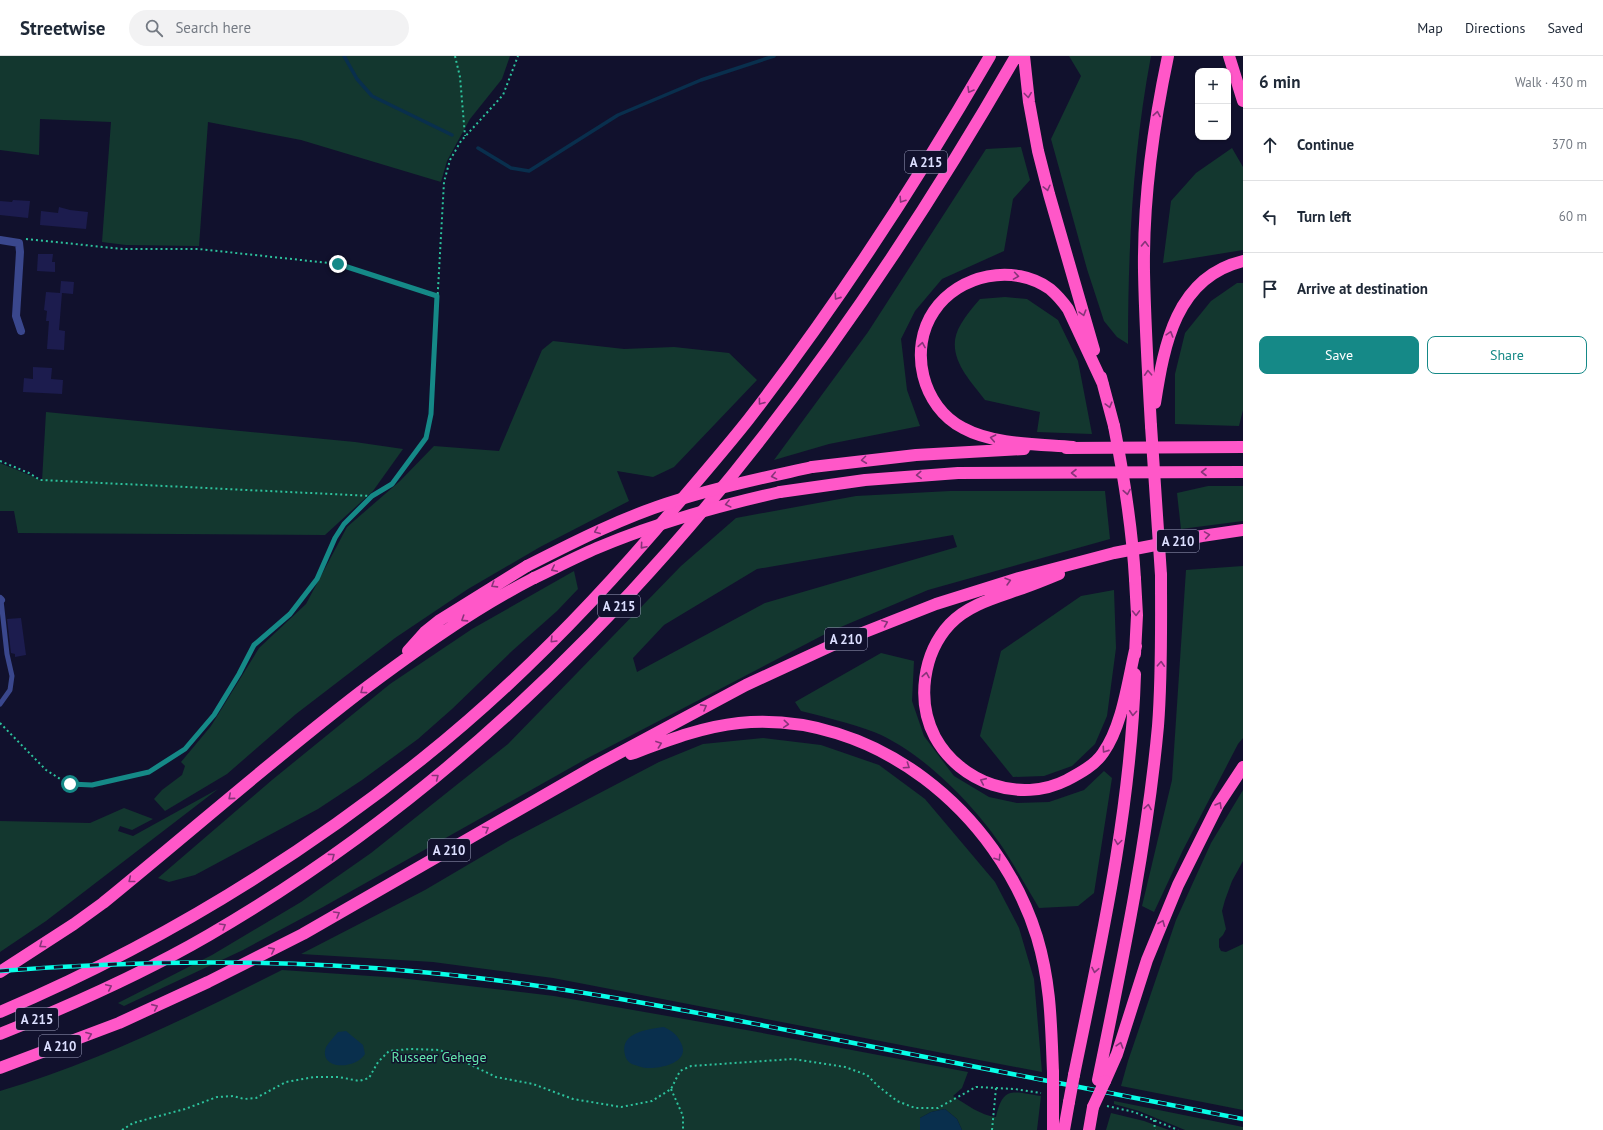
<!DOCTYPE html>
<meta charset="utf-8">
<style>
body{margin:0;font-family:"PT Sans",sans-serif;background:#f2f2f3;color:#1f2937}
.controls{position:absolute;right:12px;top:12px;display:grid;overflow:hidden;border-radius:8px;box-shadow:0 1px 3px #0004}
.controls button{width:36px;height:36px;display:grid;place-items:center;padding:0;border:0;border-bottom:1px solid #e0e1e3;background:#fff;color:#1f2937;font:20px sans-serif}
.stop{position:absolute;width:12px;height:12px;margin:-9px;border:3px solid #158987;border-radius:50%;background:#fff}
.stop.end{background:#158987;border-color:#fff;box-shadow:0 1px 4px #0008}
.list{margin:0;padding:0;list-style:none}
h2{display:flex;justify-content:space-between;align-items:center;height:52px;margin:0;padding:0 16px;font-size:17px}
h2 small{font-size:13px;font-weight:400;color:#747a83}
.list li{display:grid;grid-template-columns:26px 1fr auto;gap:12px;align-items:center;box-sizing:border-box;height:72px;padding:0 16px;border-top:1px solid #e0e1e3}
.list b{display:block;font-size:15px;white-space:nowrap}
.list em{font-size:13px;font-style:normal;color:#747a83}
.actions{display:flex;gap:8px;padding:12px 16px}
.actions a{flex:1;padding:9px 0;border:1px solid #158987;border-radius:8px;text-align:center;font-size:14px;color:#158987}
.actions .main{background:#158987;color:#fff}
.icon{flex:none;width:22px;height:22px;fill:none;stroke:currentColor;stroke-width:2;stroke-linecap:round;stroke-linejoin:round}
.map{position:relative;flex:none;width:1243px;height:1074px;overflow:hidden}
header{display:flex;align-items:center;gap:24px;box-sizing:border-box;height:56px;padding:0 20px;background:#fff;border-bottom:1px solid #e0e1e3}
header strong{font-size:19px}
nav{display:flex;gap:22px;margin-inline-start:auto;font-size:14px}
.search{width:280px;height:36px;background:#f2f2f3;display:flex;align-items:center;gap:10px;box-sizing:border-box;padding:0 14px;border-radius:22px;color:#747a83;font-size:15px}
main{display:flex}
aside{flex:1;background:#fff}
.map>svg:first-child{display:block}
.green{fill:#13372f;fill-rule:evenodd}
.water{fill:#092f4d}
.lines{fill:none;stroke-linecap:round;stroke-linejoin:round}
.stream{stroke:#092f4d;stroke-width:3.5}
.building{fill:#1c1c4e}
.path{stroke:#2dc39d;stroke-width:2;stroke-dasharray:2 3;stroke-linecap:butt}
.service{stroke:#3a478d;stroke-width:5}
.minor{stroke:#3a478d;stroke-width:8}
.motorway{stroke:#ff57c8;stroke-width:12}
.rail-casing{stroke:#08ffe8;stroke-width:4.5}
.rail{stroke:#11112d;stroke-width:3;stroke-dasharray:9;stroke-linecap:butt}
.motorway-bridge{stroke:#ff57c8;stroke-width:12}
.oneway{stroke:#88347a}
.route{stroke:#158987;stroke-width:5}
.labels{text-anchor:middle;dominant-baseline:central;stroke-width:3;stroke-linejoin:round;paint-order:stroke}
.shield{fill:#11112d;stroke:#9fa1c0;stroke-width:1}
.shield-label{font-size:13px;font-weight:bold;fill:#dcdfff}
.park-label{font-size:14px;fill:#63e5ab;stroke:#11112d}
</style>
<header>
<strong>Streetwise</strong>
<div class="search"><svg class="icon" aria-label="search" viewBox="0 0 24 24"><circle cx="10" cy="10" r="6"/><path d="M15 15l6 6"/></svg>Search here</div>
<nav><a>Map</a><a>Directions</a><a>Saved</a></nav>
</header>
<main>
<div class="map">
<svg width="1243" height="1074" viewBox="0 0 1243 1074">
<rect width="100%" height="100%" fill="#11112d"/>
<path class="green" d="M0,0H510L502,23L470,63L459,83L447,105L441,126L301,84L208,66L199,190L126,189L102,186L111,66L40,63L39,99L0,94Z
M1069,0H1151C1133,95 1128,192 1128,288L1117,281L1104,265L1087,213L1051,83L1081,20Z
M1021,91L1030,124L1013,143L1004,195L942,223L915,255L901,283L907,334L920,370L829,388L774,404L868,276L986,93Z
M1232,92L1243,111V194L1163,207L1171,145L1196,117Z
M1237,227H1243V354L1239,370L1175,368V318L1185,277L1211,245Z
M1005,241L1027,243L1058,264L1078,305L1092,378L1037,376L1040,356L985,344C968,322 943,297 961,268C966,259 973,251 980,243Z
M553,285L624,293L674,291L729,297L757,324L674,411L653,421L617,415L629,445L540,491L468,533L395,582L296,658L227,718L165,755L154,743L162,734L182,719L185,710L181,706L211,670L259,592L306,548L347,471L400,425L434,390L499,395L542,294Z
M46,356L355,386L403,393L373,435L325,479L18,477L14,455H0V407L27,418L42,425Z
M1208,430H1243V465L1181,473L1177,437Z
M950,435H1105L1110,483L928,534L829,576L586,703L323,851L243,894L124,950L118,947L212,899L301,846L371,797L508,688L681,510L736,462L856,440ZM953,479L957,491L765,547L637,616L633,602L664,569L757,513Z
M1243,510V682L1238,688L1183,794L1154,856L1142,850L1172,724L1186,514Z
M574,515L578,533L557,555L512,595L452,653L418,683L362,724L318,753L195,819L169,826L158,822L272,724L390,628L472,573Z
M1114,534L1116,592L1107,660L1095,688L1072,710L1044,720L1013,721L980,680L1001,595L1081,540Z
M881,597L914,605L912,645L924,680L954,720L989,741L1017,747L1049,746L1084,734L1104,715L1112,722L1094,837L1078,850L1039,852C1027,832 1016,812 1003,792C974,749 923,696 874,676C850,667 825,661 801,655L795,646Z
M763,682L821,689L879,709L925,743L995,826L1019,872L1034,923L1042,1016L553,922L433,906L301,898L425,834L510,784L659,706L703,688Z
M218,733L46,865L0,896V765L90,767L124,752L153,763L132,774L120,770L118,775L133,780Z
M1243,734V805L1232,825L1225,844L1222,855L1226,873L1223,879L1219,883V891L1221,895L1226,896L1243,888V1054L1121,1030L1128,1005L1176,864L1211,787Z
M282,914L400,922L554,940L752,975L968,1016L962,1032L953,1040C967,1049 980,1059 996,1061C1003,1029 1013,1036 1041,1040L1037,1074H962L957,1063L945,1053L931,1056L920,1062V1074H0V1035C98,1006 191,960 282,914Z
M1114,1045L1243,1071V1074H1185L1139,1055L1114,1048Z
M1111,1057L1144,1065L1169,1074H1106Z"/>
<path class="water" d="M664,971C672,975 677,978 681,987C691,1006 662,1013 647,1012C643,1012 639,1010 635,1009C630,1008 626,1004 625,999C619,976 649,973 664,971Z
M346,975L363,989L365,998C354,1015 318,1013 326,991C329,986 334,981 338,976Z
M945,1053L957,1063L962,1074H920V1062L931,1056Z"/>
<g class="lines">
<path class="stream" d="M344,0L357,23L372,40L452,79
M478,92L511,112L529,115L618,59L701,24L774,0"/>
</g>
<path class="building" d="M13,144L30,145L28,162L0,159V145L12,146Z
M59,151L70,154L88,156L86,173L40,169L41,155L58,157Z
M38,198H53L52,206H55V216L37,215Z
M61,225L74,226L73,238L62,237L59,274L65,275L64,294L47,293L49,265H46L47,255L44,254L46,236L60,237Z
M33,311L52,312L51,323L63,324L62,338L23,336L24,322L33,323Z
M21,562L26,599L15,601V598L11,597L7,563Z"/>
<g class="lines">
<path class="path" d="M455,0L460,21L465,80
M26,183L123,193H199L338,208L437,240
M0,405L29,417L40,424L372,440
M0,667L46,714L65,726L79,730L92,729L149,716L185,693L214,659L239,618L254,589L290,558L317,523L335,482L344,468L372,440L391,428L426,382L431,358L444,126L450,104L461,85L503,39L518,0
M671,1033L683,1060V1074
M1107,1050L1134,1056L1178,1074
M1154,1064L1155,1074
M122,1074L133,1067L185,1053L217,1041L233,1040L244,1043L256,1042L286,1026L314,1021H339L359,1025L369,1022L378,1006L389,995L410,993L440,994L496,1021L533,1028L573,1043L621,1051L652,1045L671,1033L680,1015L691,1010L793,1003L845,1011L867,1019L878,1030L897,1045L915,1052H938L976,1031L1015,1033L1041,1037
M992,1074L996,1032"/>
<path class="service" d="M0,648L10,634L12,620L7,598L1,544"/>
<path class="minor" d="M0,184L19,187L20,196L16,260L21,275
M0,543L1,544"/>
<path class="motorway" d="M1024,0L1029,46L1038,95L1049,138L1094,294
M1229,0L1243,45
M1101,321L1114,370
M1155,347C1164,289 1176,221 1243,205
M1151,370C1148,319 1145,268 1144,216C1143,144 1153,71 1168,0
M1073,391C1039,388 994,389 963,372C922,351 908,293 934,255C959,218 1014,207 1050,233C1057,239 1063,246 1068,253L1103,328
M1066,392L1243,391
M812,411L916,399L1024,393
M780,436L865,424L958,417L1243,416
M1059,518C1047,523 1035,528 1023,532C998,541 969,548 950,568C923,597 916,645 935,681C960,727 1020,748 1067,724C1080,717 1095,709 1103,697C1123,669 1128,623 1136,590
M1135,523L1137,559L1135,598
M408,595L425,576L440,564L527,510
M631,698C666,685 701,671 739,667C874,654 998,756 1037,881C1051,928 1051,968 1053,1016
M0,916L74,868L103,847C189,777 272,704 359,637C415,595 472,554 534,522
M0,956C153,891 292,807 422,703C515,629 599,542 676,450C700,422 725,393 748,364C837,249 917,126 990,0
M0,978C72,949 142,918 209,879C561,675 816,348 1016,0
M0,1012L119,967L208,926L303,878L595,710L746,629L837,587L936,548L1019,522L1114,497L1202,480L1243,474
M1074,1019C1101,887 1131,753 1135,618
M1098,1024C1122,907 1147,789 1158,670C1162,619 1161,569 1161,519
M1105,1025L1117,998L1147,904L1178,829L1218,749L1243,711
M1053,1074V1043
M1064,1074L1069,1046
M1089,1074L1093,1051"/>
<g class="rail-casing">
<path id="rail" d="M0,915C137,904 273,903 410,915C551,927 689,955 828,982C966,1009 1105,1036 1243,1063"/>
</g>
<use href="#rail" class="rail"/>
<path class="motorway-bridge" d="M1114,370C1124,421 1132,471 1135,523
M1151,370L1161,519
M527,510C576,485 625,460 678,444C722,430 767,421 812,411
M534,522C555,512 576,501 597,492C656,467 717,450 780,436
M1053,1043V1016
M1069,1046L1074,1019
M1093,1051L1105,1025"/>
</g>
<defs><path id="oneway-chevron" d="M-2-3.5L2.5 0L-2 3.5" fill="none" stroke-width="1.6" stroke-linecap="round" stroke-linejoin="round"/></defs>
<g class="oneway">
<use href="#oneway-chevron" transform="translate(970 34) rotate(120)"/>
<use href="#oneway-chevron" transform="translate(1028 39) rotate(83)"/>
<use href="#oneway-chevron" transform="translate(1157 58) rotate(-80)"/>
<use href="#oneway-chevron" transform="translate(1047 132) rotate(76)"/>
<use href="#oneway-chevron" transform="translate(902 144) rotate(123)"/>
<use href="#oneway-chevron" transform="translate(1145 188) rotate(-88)"/>
<use href="#oneway-chevron" transform="translate(1016 220) rotate(9)"/>
<use href="#oneway-chevron" transform="translate(837 241) rotate(125)"/>
<use href="#oneway-chevron" transform="translate(1083 257) rotate(74)"/>
<use href="#oneway-chevron" transform="translate(1170 278) rotate(-73)"/>
<use href="#oneway-chevron" transform="translate(922 289) rotate(-80)"/>
<use href="#oneway-chevron" transform="translate(1148 317) rotate(-93)"/>
<use href="#oneway-chevron" transform="translate(761 346) rotate(127)"/>
<use href="#oneway-chevron" transform="translate(1109 349) rotate(75)"/>
<use href="#oneway-chevron" transform="translate(993 382) rotate(-169)"/>
<use href="#oneway-chevron" transform="translate(864 404) rotate(173)"/>
<use href="#oneway-chevron" transform="translate(1204 416) rotate(180)"/>
<use href="#oneway-chevron" transform="translate(1074 417) rotate(180)"/>
<use href="#oneway-chevron" transform="translate(919 419) rotate(177)"/>
<use href="#oneway-chevron" transform="translate(774 420) rotate(168)"/>
<use href="#oneway-chevron" transform="translate(1127 436) rotate(80)"/>
<use href="#oneway-chevron" transform="translate(728 448) rotate(166)"/>
<use href="#oneway-chevron" transform="translate(597 475) rotate(157)"/>
<use href="#oneway-chevron" transform="translate(1207 479) rotate(-9)"/>
<use href="#oneway-chevron" transform="translate(643 490) rotate(131)"/>
<use href="#oneway-chevron" transform="translate(554 513) rotate(154)"/>
<use href="#oneway-chevron" transform="translate(1008 525) rotate(-16)"/>
<use href="#oneway-chevron" transform="translate(494 529) rotate(148)"/>
<use href="#oneway-chevron" transform="translate(1136 557) rotate(89)"/>
<use href="#oneway-chevron" transform="translate(464 563) rotate(147)"/>
<use href="#oneway-chevron" transform="translate(885 567) rotate(-22)"/>
<use href="#oneway-chevron" transform="translate(553 584) rotate(135)"/>
<use href="#oneway-chevron" transform="translate(1161 608) rotate(-87)"/>
<use href="#oneway-chevron" transform="translate(926 619) rotate(-80)"/>
<use href="#oneway-chevron" transform="translate(363 635) rotate(143)"/>
<use href="#oneway-chevron" transform="translate(704 651) rotate(-29)"/>
<use href="#oneway-chevron" transform="translate(1133 657) rotate(94)"/>
<use href="#oneway-chevron" transform="translate(786 668) rotate(5)"/>
<use href="#oneway-chevron" transform="translate(659 688) rotate(-20)"/>
<use href="#oneway-chevron" transform="translate(1105 694) rotate(125)"/>
<use href="#oneway-chevron" transform="translate(907 710) rotate(34)"/>
<use href="#oneway-chevron" transform="translate(436 721) rotate(-38)"/>
<use href="#oneway-chevron" transform="translate(983 725) rotate(-156)"/>
<use href="#oneway-chevron" transform="translate(231 741) rotate(139)"/>
<use href="#oneway-chevron" transform="translate(1219 749) rotate(-60)"/>
<use href="#oneway-chevron" transform="translate(1148 751) rotate(-81)"/>
<use href="#oneway-chevron" transform="translate(486 773) rotate(-30)"/>
<use href="#oneway-chevron" transform="translate(1118 786) rotate(98)"/>
<use href="#oneway-chevron" transform="translate(332 800) rotate(-36)"/>
<use href="#oneway-chevron" transform="translate(998 802) rotate(57)"/>
<use href="#oneway-chevron" transform="translate(131 824) rotate(141)"/>
<use href="#oneway-chevron" transform="translate(337 858) rotate(-30)"/>
<use href="#oneway-chevron" transform="translate(1162 867) rotate(-68)"/>
<use href="#oneway-chevron" transform="translate(223 870) rotate(-31)"/>
<use href="#oneway-chevron" transform="translate(42 889) rotate(146)"/>
<use href="#oneway-chevron" transform="translate(272 894) rotate(-27)"/>
<use href="#oneway-chevron" transform="translate(1095 914) rotate(101)"/>
<use href="#oneway-chevron" transform="translate(109 931) rotate(-25)"/>
<use href="#oneway-chevron" transform="translate(155 951) rotate(-24)"/>
<use href="#oneway-chevron" transform="translate(89 979) rotate(-21)"/>
<use href="#oneway-chevron" transform="translate(1120 989) rotate(-73)"/>
</g>
<g class="lines">
<path class="route" d="M70,728L92,729L149,716L185,693L214,659L239,618L254,589L290,558L317,523L335,482L344,468L372,440L392,428L426,382L431,358L437,240L338,208"/>
</g>
<g class="labels">
<g class="shield">
<rect x="905" y="95" width="42" height="22" rx="3"/>
<rect x="1157" y="474" width="42" height="22" rx="3"/>
<rect x="598" y="539" width="42" height="22" rx="3"/>
<rect x="825" y="572" width="42" height="22" rx="3"/>
<rect x="428" y="783" width="42" height="22" rx="3"/>
<rect x="16" y="952" width="42" height="22" rx="3"/>
<rect x="39" y="979" width="42" height="22" rx="3"/>
</g>
<g class="shield-label">
<text x="926" y="106">A 215</text>
<text x="1178" y="485">A 210</text>
<text x="619" y="550">A 215</text>
<text x="846" y="583">A 210</text>
<text x="449" y="794">A 210</text>
<text x="37" y="963">A 215</text>
<text x="60" y="990">A 210</text>
</g>
<g class="park-label">
<text x="439" y="1001">Russeer Gehege</text>
</g>
</g>
</svg>
<div class="controls">
<button>+</button>
<button>−</button>
</div>
<div class="stop" style="left:70px;top:728px"></div>
<div class="stop end" style="left:338px;top:208px"></div>
</div>
<aside>
<h2>6 min<small>Walk · 430 m</small></h2>
<ul class="list">
<li><svg class="icon" aria-label="ahead" viewBox="0 0 24 24"><path d="M12 20V5M6 11l6-6 6 6"/></svg><div><b>Continue</b></div><em>370 m</em></li>
<li><svg class="icon" aria-label="left" viewBox="0 0 24 24"><path d="M17 20v-9H6M10 6l-5 5 5 5"/></svg><div><b>Turn left</b></div><em>60 m</em></li>
<li><svg class="icon" aria-label="arrive" viewBox="0 0 24 24"><path d="M6 21V4h12l-3 4 3 4H6"/></svg><div><b>Arrive at destination</b></div></li>
</ul>
<div class="actions"><a class="main">Save</a><a>Share</a></div>
</aside>
</main>
